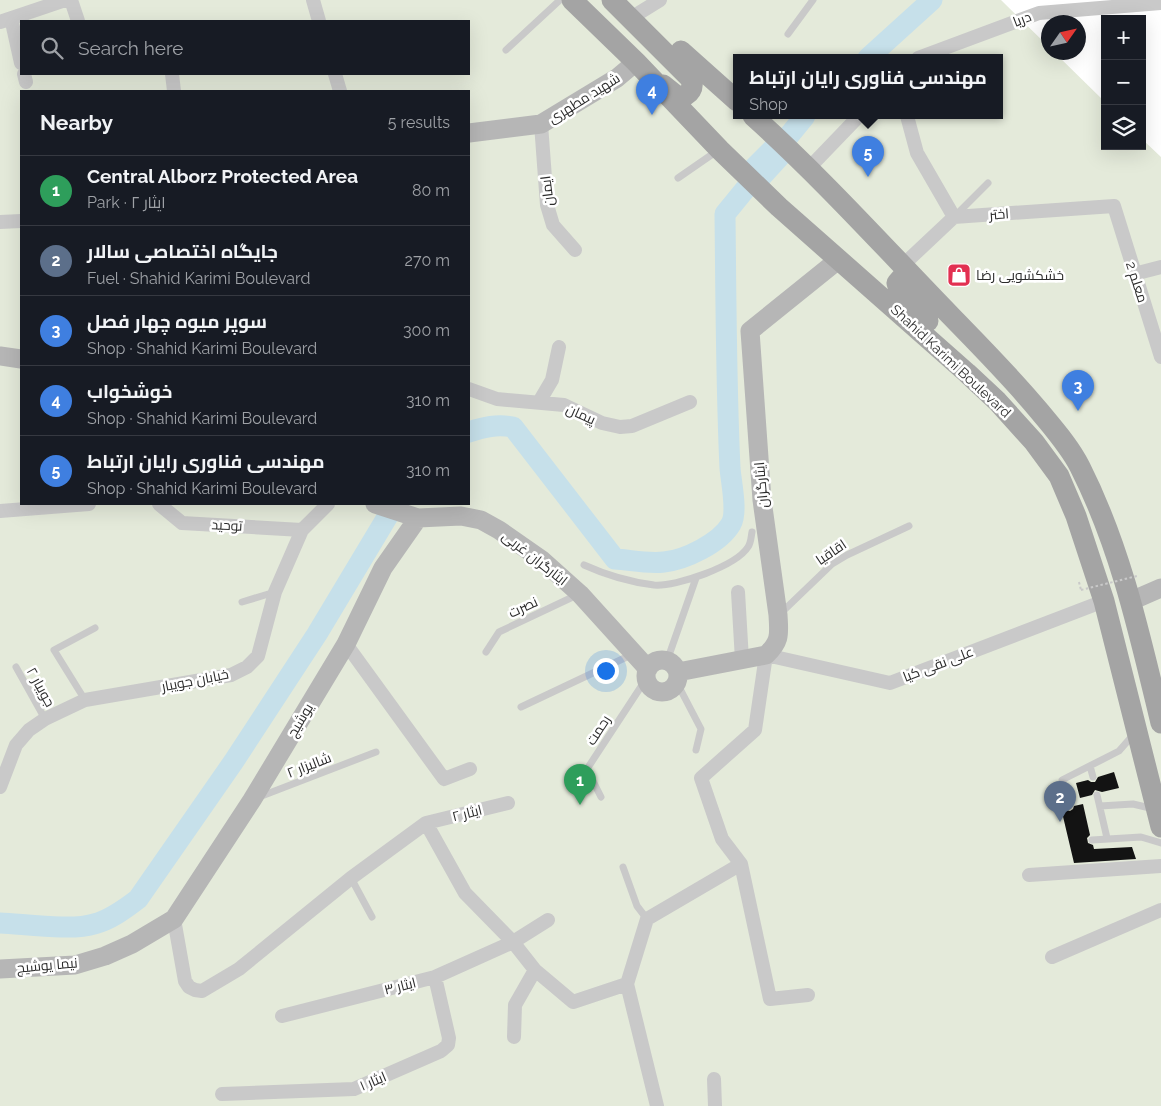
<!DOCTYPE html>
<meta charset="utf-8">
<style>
body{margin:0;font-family:Raleway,Cairo,sans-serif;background:#242831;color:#f1f3f6}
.controls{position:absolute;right:15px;top:15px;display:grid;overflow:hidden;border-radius:0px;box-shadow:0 5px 20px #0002}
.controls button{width:45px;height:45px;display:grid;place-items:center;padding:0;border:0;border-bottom:1px solid #363941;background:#171b24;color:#f1f3f6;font:25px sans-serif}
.compass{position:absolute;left:1041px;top:15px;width:45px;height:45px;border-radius:50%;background:#171b24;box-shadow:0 5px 20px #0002;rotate:56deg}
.you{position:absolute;left:605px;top:670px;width:18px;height:18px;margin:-12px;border:4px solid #fff;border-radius:50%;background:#1a73e8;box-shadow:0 0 0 8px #1a73e833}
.badge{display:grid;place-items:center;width:32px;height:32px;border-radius:50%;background:#e23051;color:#fff;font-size:16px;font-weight:700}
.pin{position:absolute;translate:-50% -41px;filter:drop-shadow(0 1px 2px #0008)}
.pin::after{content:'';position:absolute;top:26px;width:18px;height:15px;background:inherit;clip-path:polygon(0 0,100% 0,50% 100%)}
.popup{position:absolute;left:733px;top:54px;width:270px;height:65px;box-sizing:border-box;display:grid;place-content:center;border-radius:0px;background:#171b24;filter:drop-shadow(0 1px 4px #0005);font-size:16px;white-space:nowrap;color:#9ea1a6}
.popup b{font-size:19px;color:#f1f3f6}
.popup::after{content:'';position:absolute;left:50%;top:100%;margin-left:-10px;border:10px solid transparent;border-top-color:#171b24}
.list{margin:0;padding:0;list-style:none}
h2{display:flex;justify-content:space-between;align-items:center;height:65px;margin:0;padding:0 20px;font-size:21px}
h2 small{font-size:16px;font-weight:400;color:#9ea1a6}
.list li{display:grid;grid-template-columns:32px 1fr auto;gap:15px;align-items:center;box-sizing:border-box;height:70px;padding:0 20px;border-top:1px solid #363941}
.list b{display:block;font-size:19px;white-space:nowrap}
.list p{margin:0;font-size:16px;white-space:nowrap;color:#9ea1a6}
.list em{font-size:16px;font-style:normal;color:#9ea1a6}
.icon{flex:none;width:28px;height:28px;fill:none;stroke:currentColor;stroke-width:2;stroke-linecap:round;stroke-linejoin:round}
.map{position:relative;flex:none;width:1161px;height:1106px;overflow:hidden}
.search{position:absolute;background:#171b24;box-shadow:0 5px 20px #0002;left:20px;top:20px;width:450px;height:55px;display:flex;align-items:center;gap:12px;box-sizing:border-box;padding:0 18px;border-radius:0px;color:#9ea1a6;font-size:19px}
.panel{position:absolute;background:#171b24;box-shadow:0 5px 20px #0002;left:20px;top:90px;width:450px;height:415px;border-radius:0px}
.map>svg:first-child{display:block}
.green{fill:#e4eada;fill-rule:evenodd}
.water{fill:#c6e0ea}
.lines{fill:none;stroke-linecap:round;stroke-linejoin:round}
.river{stroke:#c6e0ea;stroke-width:21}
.building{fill:#131313}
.path{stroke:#c9c9c9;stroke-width:2;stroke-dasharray:2.5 2.5;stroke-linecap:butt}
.lane{stroke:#c9c9c9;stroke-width:7}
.street{stroke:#c9c9c9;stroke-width:14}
.secondary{stroke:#b6b6b6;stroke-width:19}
.primary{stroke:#a4a4a4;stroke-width:21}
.path-bridge{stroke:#c9c9c9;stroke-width:2;stroke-dasharray:2.5 2.5;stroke-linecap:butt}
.labels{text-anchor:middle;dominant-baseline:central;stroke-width:5;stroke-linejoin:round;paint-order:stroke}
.street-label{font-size:14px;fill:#2c2c2c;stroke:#fff}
.poi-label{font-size:14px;fill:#2c2c2c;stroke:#fff;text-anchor:start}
</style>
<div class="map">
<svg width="1161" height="1106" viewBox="0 0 1161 1106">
<rect width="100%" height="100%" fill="#fff"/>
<path class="green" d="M0,0H1001L1048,46V52L1055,53L1105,102V146H1142V139L1161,157V1106H0ZM21,21H469V74H21ZM737,58H999V116H737ZM21,91H469V504H21Z"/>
<path class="water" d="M766,141L789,162L768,185L744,163Z"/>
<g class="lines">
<path class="river" d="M868,58L932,0
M469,432C484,427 497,424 513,427L615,559C631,560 647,564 664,562C685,560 720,543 731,524C738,512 731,482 730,468C726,383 726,299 725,214L805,116
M0,923C24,924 73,931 94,924C110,920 125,909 138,899L234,761L317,634L395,504"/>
</g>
<path class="building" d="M1114,772L1119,788L1102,792L1095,790L1092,795L1080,798L1076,783L1088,780L1091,782H1095L1098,777Z
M1083,804L1090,835L1087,838L1088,843L1093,845L1094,849L1132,847L1136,859L1074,863L1061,808L1064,807L1066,810L1070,811L1073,809L1074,806Z"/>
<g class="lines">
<path class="path" d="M1079,582L1081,590"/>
<path class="lane" d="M788,34L813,0
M506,50L560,0
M678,178L717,151
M956,215L988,183
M584,565C606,575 630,582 654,585C676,587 736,566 748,547C751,543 751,537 752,532
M242,602L275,592
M781,613L832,564L847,555L909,526
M486,652L499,632L577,595
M667,661L696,578
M16,667L45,719
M677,683L701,729L696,750
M85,700L54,650L95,628
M521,707L633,654
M1090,766L1093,777
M1097,795L1107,838
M259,797L376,752
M601,797L587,769L646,679
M1069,806L1062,780L1119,751L1133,735
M1100,806L1133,804L1154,809
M1092,840L1141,837L1161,843
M623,867L637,906L647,919
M351,878L372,917"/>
<path class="street" d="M71,0L78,21
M313,0L319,21
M639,13L660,0
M11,18L21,63
M0,22L65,0
M918,58L1039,13L1161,3
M24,74L26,82
M172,74L174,91
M335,74L340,91
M907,116L917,153L954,217
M541,124L547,205L553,225L575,250
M809,168L859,116
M0,222L21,221
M903,265L954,217L1114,206L1161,357
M1134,274L1161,267
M469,389L497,399L564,405L602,423L620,427L632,426L690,402
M539,402L552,380L559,347
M159,504L182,523L302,530
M0,511L89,504
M738,592L742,660
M346,644L444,779L470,769
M0,787L16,745L29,730L45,719L85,700L231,675L247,667L258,656L275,592L302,530L328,504
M426,823L465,893L513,942L535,970L573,1002L627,984L647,919L741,864
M1029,875L1161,866
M174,919L185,981L189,987L195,990L202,991L239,969L351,878L426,823L508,803
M1052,957L1161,910
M627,984L657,1106
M808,995L770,999L741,864L722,839L701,778L755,730L766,655L890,683L1104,601
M282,1016L435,977L513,942L548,920
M514,1037L515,1005L535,970
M714,1079L715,1106
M222,1094L354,1089L441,1051L448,1045L449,1038L435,977"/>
<path class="secondary" d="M469,133L541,124L617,78L636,62
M0,356L21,359
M375,504L418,518L461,516L481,520L499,530L542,560L580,594L648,669
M1131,601L1161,588
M646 676a16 16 0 1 1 32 0a16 16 0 1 1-32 0Z
M678,672L766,655C781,641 779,634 778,615L762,500L750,331L838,260
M0,969L75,965L105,956L132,944L174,919L252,800L346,644L383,568L418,518"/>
<path class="primary" d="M572,0L636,62L720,150L779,207L967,373L997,401L1034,442L1059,476L1076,516L1104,601L1161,827
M612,0L689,77C696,87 690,96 678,97L663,85
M681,51L737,101
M753,116C822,178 885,248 950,315C981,347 1012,378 1040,412C1054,429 1070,447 1080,467C1121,548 1140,636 1161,723
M920,285L908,276H903L897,283L900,293L928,321"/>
<path class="path-bridge" d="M1081,590L1137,576"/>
</g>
<defs>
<g id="shop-square" transform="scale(1.25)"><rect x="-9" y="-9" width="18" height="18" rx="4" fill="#e23051" stroke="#fff"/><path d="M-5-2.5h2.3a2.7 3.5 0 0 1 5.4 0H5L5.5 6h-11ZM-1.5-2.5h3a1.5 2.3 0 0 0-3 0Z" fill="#fff"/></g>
</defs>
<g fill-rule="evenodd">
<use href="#shop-square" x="959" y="275"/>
</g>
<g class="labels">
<g class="street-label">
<text transform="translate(1022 19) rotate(-21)">دریا</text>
<text transform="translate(584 98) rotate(-32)">شهید مطهری</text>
<text transform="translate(547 191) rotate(-97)">ایمان</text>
<text transform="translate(999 214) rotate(-4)">اختر</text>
<text transform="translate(1137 282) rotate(72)">معلم 2</text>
<text transform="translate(951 361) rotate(43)">Shahid Karimi Boulevard</text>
<text transform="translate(581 414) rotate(24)">پیمان</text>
<text transform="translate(761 485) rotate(-95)">ایثارگران</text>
<text transform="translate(227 525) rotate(3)">توحید</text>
<text transform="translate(831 552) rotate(-34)">اقاقیا</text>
<text transform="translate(535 558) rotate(38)">ایثارگران غربی</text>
<text transform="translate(523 607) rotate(-25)">نصرت</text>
<text transform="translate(938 664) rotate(-21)">علی نقی کیا</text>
<text transform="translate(195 680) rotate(-11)">خیابان جویبار</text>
<text transform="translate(41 687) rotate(61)">جویبار ۲</text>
<text transform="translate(300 720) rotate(-59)">یوشیج</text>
<text transform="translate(598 730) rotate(-57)">رحمت</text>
<text transform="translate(309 765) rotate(-21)">شالیزار ۲</text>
<text transform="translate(467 813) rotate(-14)">ایثار ۲</text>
<text transform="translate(47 965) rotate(-5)">نیما یوشیج</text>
<text transform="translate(400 986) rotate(-14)">ایثار ۳</text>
<text transform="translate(373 1081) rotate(-23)">ایثار ۱</text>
</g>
<g class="poi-label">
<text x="976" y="275">خشکشویی رضا</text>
</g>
</g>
</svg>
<div class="controls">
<button>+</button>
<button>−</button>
<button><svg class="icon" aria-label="layers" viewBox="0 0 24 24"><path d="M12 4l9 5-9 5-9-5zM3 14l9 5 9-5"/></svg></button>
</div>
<svg class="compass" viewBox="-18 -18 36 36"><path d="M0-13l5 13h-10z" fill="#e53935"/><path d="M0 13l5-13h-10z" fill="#9ea1a6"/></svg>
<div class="you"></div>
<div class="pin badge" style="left:580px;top:805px;background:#2e9e5b">1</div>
<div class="pin badge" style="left:1060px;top:822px;background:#5c6f8a">2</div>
<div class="pin badge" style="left:1078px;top:411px;background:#3f7fe0">3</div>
<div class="pin badge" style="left:652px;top:115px;background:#3f7fe0">4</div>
<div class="pin badge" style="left:868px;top:177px;background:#3f7fe0">5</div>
<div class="popup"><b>مهندسی فناوری رایان ارتباط</b>Shop</div>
<div class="search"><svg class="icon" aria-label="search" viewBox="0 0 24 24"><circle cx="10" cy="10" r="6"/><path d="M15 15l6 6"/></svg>Search here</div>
<section class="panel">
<h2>Nearby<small>5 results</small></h2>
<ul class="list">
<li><span class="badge" style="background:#2e9e5b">1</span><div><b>Central Alborz Protected Area</b><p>Park · ایثار ۲</p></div><em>80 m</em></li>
<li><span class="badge" style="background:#5c6f8a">2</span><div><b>جایگاه اختصاصی سالار</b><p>Fuel · Shahid Karimi Boulevard</p></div><em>270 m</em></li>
<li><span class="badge" style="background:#3f7fe0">3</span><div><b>سوپر ميوه چهار فصل</b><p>Shop · Shahid Karimi Boulevard</p></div><em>300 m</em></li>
<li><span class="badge" style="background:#3f7fe0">4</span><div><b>خوشخواب</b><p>Shop · Shahid Karimi Boulevard</p></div><em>310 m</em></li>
<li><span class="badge" style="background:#3f7fe0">5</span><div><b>مهندسی فناوری رایان ارتباط</b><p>Shop · Shahid Karimi Boulevard</p></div><em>310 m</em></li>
</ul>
</section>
</div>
